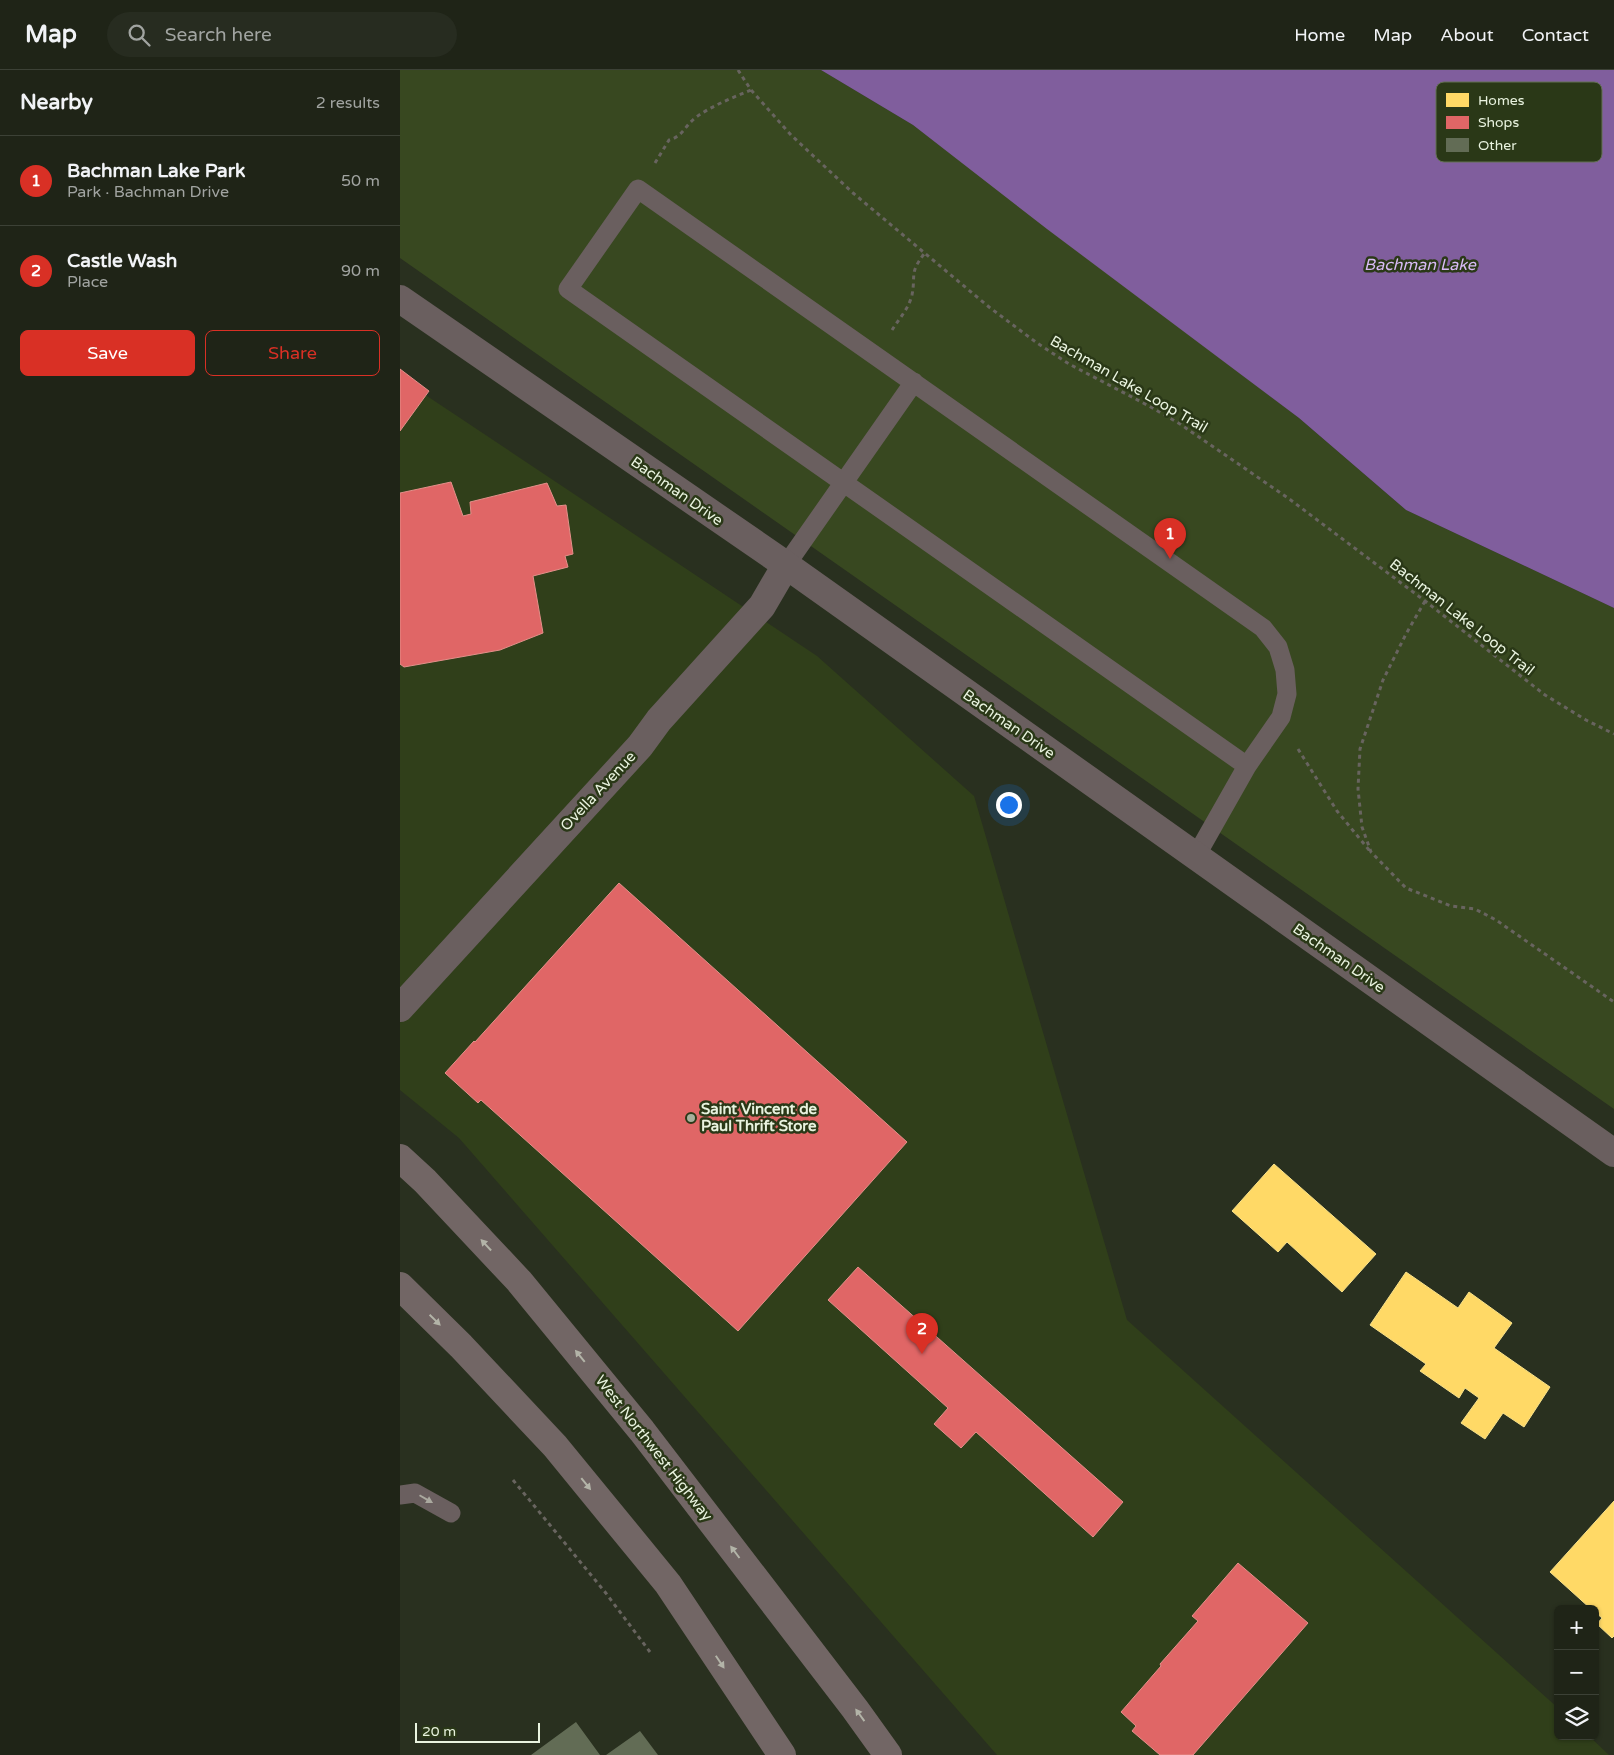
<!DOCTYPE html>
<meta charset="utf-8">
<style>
body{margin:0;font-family:"Varela Round",sans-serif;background:#272c20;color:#f1f3f6}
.controls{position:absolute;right:15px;bottom:15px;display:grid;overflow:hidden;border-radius:8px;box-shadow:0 1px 4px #0004}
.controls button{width:45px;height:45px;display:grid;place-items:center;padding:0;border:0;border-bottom:1px solid #3c4136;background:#1f2417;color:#f1f3f6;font:25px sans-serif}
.scale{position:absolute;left:15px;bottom:12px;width:125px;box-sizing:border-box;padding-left:5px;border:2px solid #e9f3df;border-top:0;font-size:14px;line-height:18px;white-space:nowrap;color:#e9f3df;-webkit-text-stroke:4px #2a3817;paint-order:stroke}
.you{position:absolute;left:608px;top:734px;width:18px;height:18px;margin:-12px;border:4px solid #fff;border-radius:50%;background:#1a73e8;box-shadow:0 0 0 8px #1a73e833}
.badge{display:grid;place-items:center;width:32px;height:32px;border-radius:50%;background:#d93025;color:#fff;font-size:16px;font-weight:700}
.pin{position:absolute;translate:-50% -41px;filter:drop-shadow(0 1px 2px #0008)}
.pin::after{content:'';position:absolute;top:26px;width:18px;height:15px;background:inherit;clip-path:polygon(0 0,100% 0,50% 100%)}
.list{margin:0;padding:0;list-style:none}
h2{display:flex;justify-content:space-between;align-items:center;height:65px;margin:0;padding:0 20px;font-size:21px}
h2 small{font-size:16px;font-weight:400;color:#a1a4a1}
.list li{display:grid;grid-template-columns:32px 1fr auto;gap:15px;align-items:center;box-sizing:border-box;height:90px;padding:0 20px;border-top:1px solid #3c4136}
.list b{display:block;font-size:19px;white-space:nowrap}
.list p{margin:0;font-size:16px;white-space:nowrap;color:#a1a4a1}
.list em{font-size:16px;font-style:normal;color:#a1a4a1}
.actions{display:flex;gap:10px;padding:15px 20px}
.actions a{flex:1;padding:11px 0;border:1px solid #d93025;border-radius:8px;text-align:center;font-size:18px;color:#d93025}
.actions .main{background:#d93025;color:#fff}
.icon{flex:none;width:28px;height:28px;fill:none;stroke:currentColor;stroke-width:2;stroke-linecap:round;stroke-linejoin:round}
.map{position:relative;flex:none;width:1214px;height:1685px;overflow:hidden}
header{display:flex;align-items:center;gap:30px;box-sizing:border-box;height:70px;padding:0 25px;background:#1f2417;border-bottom:1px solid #3c4136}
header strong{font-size:24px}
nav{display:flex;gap:28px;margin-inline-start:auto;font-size:18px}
.search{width:350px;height:45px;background:#272c20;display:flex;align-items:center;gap:12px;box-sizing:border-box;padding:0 18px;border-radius:28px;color:#a1a4a1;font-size:19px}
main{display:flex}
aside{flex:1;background:#1f2417}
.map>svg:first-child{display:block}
.built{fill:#303f1a}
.green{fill:#384820}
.water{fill:#805e9d}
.homes{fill:#ffd966;stroke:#f8e18a}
.shops{fill:#e06666;stroke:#e3908a}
.building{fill:#626c55}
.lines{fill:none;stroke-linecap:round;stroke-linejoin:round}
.path{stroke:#68645f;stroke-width:3;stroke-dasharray:4 4;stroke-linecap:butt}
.lane{stroke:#6a5f5f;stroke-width:19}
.street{stroke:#6a5f5f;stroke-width:28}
.primary{stroke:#726665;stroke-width:28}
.oneway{fill:#b3b4a8}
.oneway2{fill:#aaa99f}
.poi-dot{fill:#a6af9c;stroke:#2a3817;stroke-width:2}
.labels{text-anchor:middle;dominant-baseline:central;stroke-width:5;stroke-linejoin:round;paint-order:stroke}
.street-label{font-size:15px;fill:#e9f3df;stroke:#2a3817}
.poi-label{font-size:15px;font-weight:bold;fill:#e9f3df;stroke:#2a3817;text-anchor:start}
.water-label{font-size:16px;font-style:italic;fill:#d8bbf5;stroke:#2a3817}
.key{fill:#2a3817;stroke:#637053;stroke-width:1}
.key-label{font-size:14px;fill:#e9f3df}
</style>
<header>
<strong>Map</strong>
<div class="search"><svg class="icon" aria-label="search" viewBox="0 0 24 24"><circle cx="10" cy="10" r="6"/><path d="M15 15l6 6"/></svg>Search here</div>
<nav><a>Home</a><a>Map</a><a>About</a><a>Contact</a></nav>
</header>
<main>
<aside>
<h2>Nearby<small>2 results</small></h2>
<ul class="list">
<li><span class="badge">1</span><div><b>Bachman Lake Park</b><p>Park · Bachman Drive</p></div><em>50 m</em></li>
<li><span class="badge">2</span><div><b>Castle Wash</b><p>Place</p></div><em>90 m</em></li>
</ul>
<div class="actions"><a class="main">Save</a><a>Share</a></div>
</aside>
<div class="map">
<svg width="1214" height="1685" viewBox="0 0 1214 1685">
<rect width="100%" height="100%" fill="#29301f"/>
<path class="built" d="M0,308L417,586L574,726L727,1250L1158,1638V1666H1189L1209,1685H597L59,1068L0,1020Z"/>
<path class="green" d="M0,0H421L513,55L899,348L1006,440L1214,538V1039L0,188Z"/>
<path class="water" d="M421,0H1214V538L1006,440L899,348L647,159L513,55Z"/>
<path class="homes" d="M874,1094L976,1184L942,1222L887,1172L878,1182L832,1141Z
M1006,1202L1058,1238L1069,1222L1112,1253L1094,1278L1150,1317L1124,1357L1103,1343L1085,1369L1061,1353L1079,1328L1065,1318L1059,1328L1020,1301L1026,1294L970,1255Z
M1214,1431V1566L1212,1568L1197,1554L1202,1548L1195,1542V1539H1191L1150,1502Z"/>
<path class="shops" d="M0,299L29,321L0,361Z
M51,412L63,446L71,444L70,432L147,413L157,436L166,435L173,484L165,486L168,497L133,506L143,563L100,580L4,597L0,594V423Z
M219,813L507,1072L338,1261L81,1030L78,1033L45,1003L74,971L75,972Z
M458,1197L723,1432L693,1467L576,1362L561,1378L534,1354L548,1338L428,1230Z
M838,1493L908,1553L793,1685H760L732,1661L736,1656L721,1642L761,1596L760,1594L798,1551L792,1546Z"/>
<path class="building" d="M176,1652L200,1685H131Z
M240,1661L258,1685H206Z"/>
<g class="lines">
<path class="path" d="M338,0L351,20L391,65L453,123L589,237L637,273L669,294L749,336L780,354L888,428L1025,531L1145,625L1186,650L1214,664
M255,93L269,70C282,67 285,56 295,48C311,36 332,28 351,20
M492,260C499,249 509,238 512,225C516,204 509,204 524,184
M1025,531L1006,564L983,610L960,679L958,719L962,757L971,782L1006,818L1051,836L1075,839L1096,850L1214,932
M898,679L937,741L969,780
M113,1410L205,1522L250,1582"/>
<path class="lane" d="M386,495L514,312
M796,786L847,696L881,647L887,624L885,600L878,577L863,558L238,119L168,219L847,696
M0,1425L15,1423L51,1443"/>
<path class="street" d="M0,229L386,495L1214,1083
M0,938L240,676L259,650L362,536L386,495"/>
<path class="primary" d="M0,1088L25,1111L119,1211L242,1361L455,1639L488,1685
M0,1216L61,1276L155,1376L268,1514L382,1685"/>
</g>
<defs><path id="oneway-solid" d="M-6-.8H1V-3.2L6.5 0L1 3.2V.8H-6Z" transform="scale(1.25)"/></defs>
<g class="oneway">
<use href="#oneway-solid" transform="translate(86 1175) rotate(-133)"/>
<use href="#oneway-solid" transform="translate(35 1250) rotate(44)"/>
<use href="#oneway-solid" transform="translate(180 1286) rotate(-129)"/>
<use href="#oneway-solid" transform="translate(186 1414) rotate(51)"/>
<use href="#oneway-solid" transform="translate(335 1482) rotate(-127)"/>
<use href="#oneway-solid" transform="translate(320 1592) rotate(56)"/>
<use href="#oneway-solid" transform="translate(460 1645) rotate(-126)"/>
</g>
<use class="oneway2" href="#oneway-solid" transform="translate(26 1429) rotate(30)"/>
<circle class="poi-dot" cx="291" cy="1048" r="5"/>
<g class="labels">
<g class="street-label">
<text transform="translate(729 314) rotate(30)">Bachman Lake Loop Trail</text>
<text transform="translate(277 421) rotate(35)">Bachman Drive</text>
<text transform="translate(1062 547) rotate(38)">Bachman Lake Loop Trail</text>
<text transform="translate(609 654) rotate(35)">Bachman Drive</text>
<text transform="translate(198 721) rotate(-47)">Ovella Avenue</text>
<text transform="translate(939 888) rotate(35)">Bachman Drive</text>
<text transform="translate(254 1378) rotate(52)">West Northwest Highway</text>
</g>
<g class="poi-label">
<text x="301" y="1039">Saint Vincent de<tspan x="301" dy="17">Paul Thrift Store</tspan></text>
</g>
<g class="water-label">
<text x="1020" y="195">Bachman Lake</text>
</g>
</g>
<rect x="1036" y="12" width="166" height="80" rx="8" class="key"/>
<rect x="1046" y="23" width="23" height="14" fill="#ffd966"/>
<rect x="1046" y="46" width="23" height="13" fill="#e06666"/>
<rect x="1046" y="68" width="23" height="14" fill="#626c55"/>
<g class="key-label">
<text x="1078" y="35">Homes</text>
<text x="1078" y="57">Shops</text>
<text x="1078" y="80">Other</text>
</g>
</svg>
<div class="controls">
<button>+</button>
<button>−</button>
<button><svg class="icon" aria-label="layers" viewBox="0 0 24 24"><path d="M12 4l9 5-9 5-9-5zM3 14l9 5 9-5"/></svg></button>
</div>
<div class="scale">20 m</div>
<div class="you"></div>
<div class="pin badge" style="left:770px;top:489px">1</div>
<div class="pin badge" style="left:522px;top:1284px">2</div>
</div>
</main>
